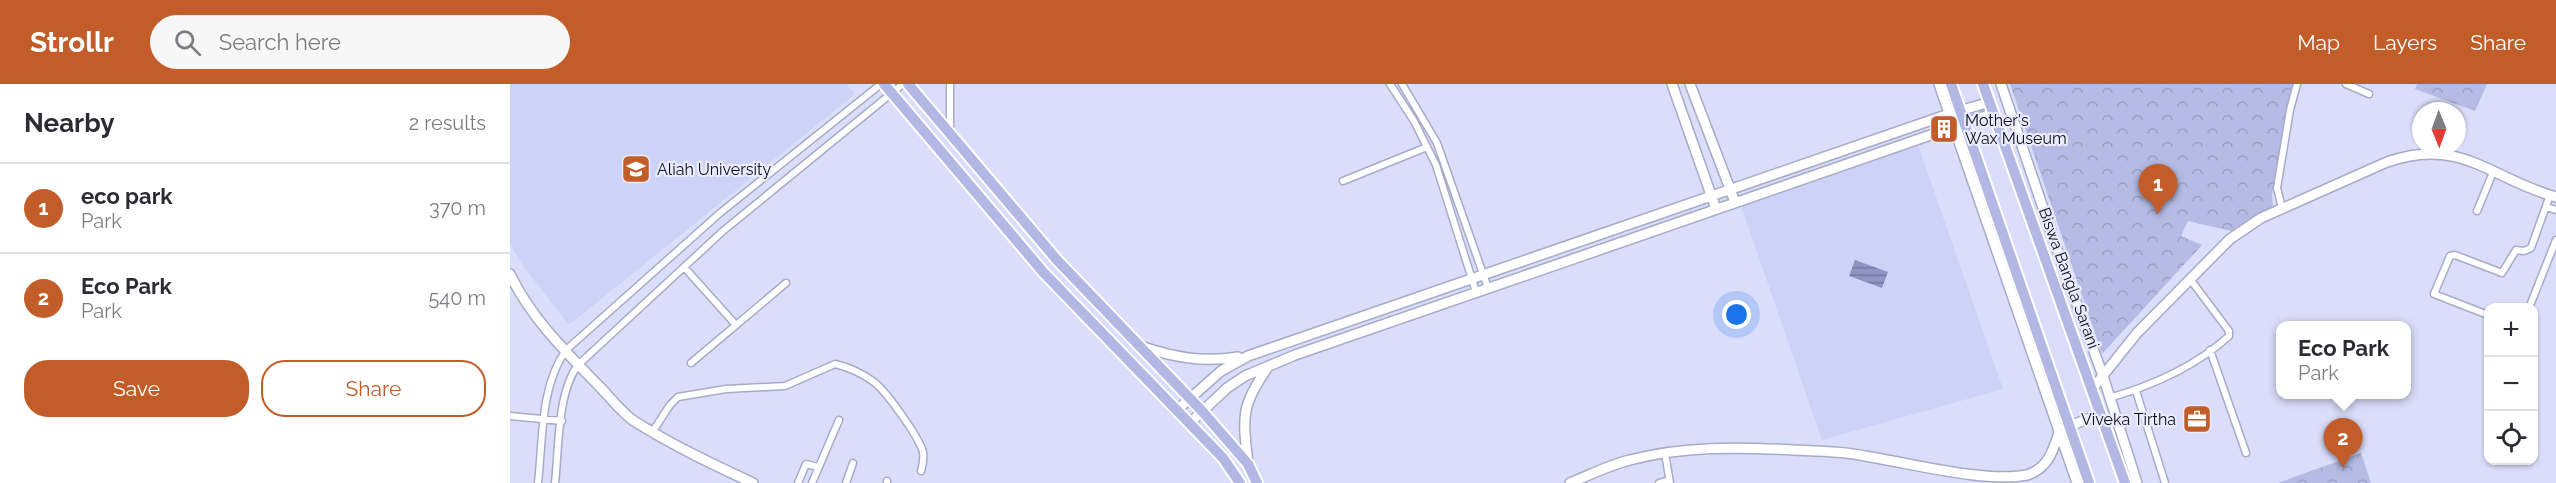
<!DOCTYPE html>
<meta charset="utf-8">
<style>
body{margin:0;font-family:Raleway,sans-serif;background:#f7f7f7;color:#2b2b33}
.controls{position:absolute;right:18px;bottom:18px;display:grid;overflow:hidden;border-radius:12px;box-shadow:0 2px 4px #0004}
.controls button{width:54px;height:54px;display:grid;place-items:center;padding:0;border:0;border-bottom:2px solid #e1e1e2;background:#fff;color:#2b2b33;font:30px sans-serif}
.compass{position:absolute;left:1902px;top:18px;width:54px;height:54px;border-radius:50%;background:#fff;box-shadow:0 2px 4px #0004;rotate:179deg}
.you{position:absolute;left:1227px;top:231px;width:21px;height:21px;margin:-15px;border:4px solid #fff;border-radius:50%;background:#1a73e8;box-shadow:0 0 0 9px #1a73e833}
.badge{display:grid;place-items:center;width:39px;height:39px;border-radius:50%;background:#c25d29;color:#fff;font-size:20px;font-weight:700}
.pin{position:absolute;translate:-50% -50px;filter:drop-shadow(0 2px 3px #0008)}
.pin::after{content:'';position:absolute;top:32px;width:21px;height:18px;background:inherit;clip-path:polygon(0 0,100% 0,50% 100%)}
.popup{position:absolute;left:1766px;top:237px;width:135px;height:78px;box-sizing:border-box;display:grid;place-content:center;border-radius:12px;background:#fff;filter:drop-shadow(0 2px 4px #0005);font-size:20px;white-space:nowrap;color:#7c7c81}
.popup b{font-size:22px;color:#2b2b33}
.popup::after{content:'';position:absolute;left:50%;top:100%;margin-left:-12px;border:12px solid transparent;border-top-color:#fff}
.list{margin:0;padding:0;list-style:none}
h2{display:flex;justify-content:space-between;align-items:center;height:78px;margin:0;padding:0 24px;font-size:26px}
h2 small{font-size:20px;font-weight:400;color:#7c7c81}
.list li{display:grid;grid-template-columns:39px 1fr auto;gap:18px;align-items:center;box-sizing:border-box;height:90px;padding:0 24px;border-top:2px solid #e1e1e2}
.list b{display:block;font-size:22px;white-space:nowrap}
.list p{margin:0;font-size:20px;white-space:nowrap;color:#7c7c81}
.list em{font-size:20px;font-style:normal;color:#7c7c81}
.actions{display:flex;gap:12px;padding:18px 24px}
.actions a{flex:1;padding:14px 0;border:2px solid #c25d29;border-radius:24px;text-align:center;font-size:21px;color:#c25d29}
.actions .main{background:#c25d29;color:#fff}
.icon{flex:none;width:33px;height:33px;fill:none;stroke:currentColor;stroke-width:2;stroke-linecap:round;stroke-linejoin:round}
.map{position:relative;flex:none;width:2046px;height:399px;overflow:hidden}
header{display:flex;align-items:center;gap:36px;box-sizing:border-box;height:84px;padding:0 30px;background:#c25d29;color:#fff}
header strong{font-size:28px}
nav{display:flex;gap:33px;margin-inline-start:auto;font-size:21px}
.search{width:420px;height:54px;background:#f7f7f7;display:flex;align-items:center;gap:15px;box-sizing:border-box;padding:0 21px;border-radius:33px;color:#7c7c81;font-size:22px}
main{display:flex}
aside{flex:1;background:#fff}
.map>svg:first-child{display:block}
.built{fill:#cdd3f7}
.park{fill:url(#park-crowns)}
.water{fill:url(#water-rules)}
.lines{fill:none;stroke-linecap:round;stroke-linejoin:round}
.street-casing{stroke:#a7abc7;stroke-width:9}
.secondary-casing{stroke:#a7abc7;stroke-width:12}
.primary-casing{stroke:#fff;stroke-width:14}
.street{stroke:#fff;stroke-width:6}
.secondary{stroke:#fff;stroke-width:9}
.primary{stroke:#b2b7e3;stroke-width:10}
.labels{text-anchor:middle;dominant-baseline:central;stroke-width:4.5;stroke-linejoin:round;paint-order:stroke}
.poi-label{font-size:16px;fill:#0d0e18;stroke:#eaecfe;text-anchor:start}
.street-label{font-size:16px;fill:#0d0e18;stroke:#eaecfe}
</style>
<header>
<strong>Strollr</strong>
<div class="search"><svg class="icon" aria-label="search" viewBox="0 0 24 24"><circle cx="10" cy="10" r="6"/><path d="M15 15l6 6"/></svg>Search here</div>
<nav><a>Map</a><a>Layers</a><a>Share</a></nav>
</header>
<main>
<aside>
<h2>Nearby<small>2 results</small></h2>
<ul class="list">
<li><span class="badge">1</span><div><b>eco park</b><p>Park</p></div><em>370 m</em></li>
<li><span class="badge">2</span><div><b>Eco Park</b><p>Park</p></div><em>540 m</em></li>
</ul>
<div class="actions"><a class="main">Save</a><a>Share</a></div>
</aside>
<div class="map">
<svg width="2046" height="399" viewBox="0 0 2046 399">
<defs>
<pattern id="park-crowns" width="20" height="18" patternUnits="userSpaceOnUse" patternTransform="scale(1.5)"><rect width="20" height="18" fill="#b5bbe4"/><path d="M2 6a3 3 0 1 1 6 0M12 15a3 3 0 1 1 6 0" fill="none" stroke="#9aa0c3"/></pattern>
<pattern id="water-rules" width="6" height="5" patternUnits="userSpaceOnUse" patternTransform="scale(1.5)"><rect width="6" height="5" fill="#8f95c3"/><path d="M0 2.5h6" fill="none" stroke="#73789d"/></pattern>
</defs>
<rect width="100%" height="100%" fill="#dadefb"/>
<path class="built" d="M0,0H336L345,10L59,241L13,182L0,160Z
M1407,58L1493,305L1312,356L1230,119Z"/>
<path class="park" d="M1500,0H1783L1762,110L1763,124L1725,148L1678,137L1671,152L1692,161L1592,270Z
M1907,0H1977L1965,27L1905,5Z
M1851,369L1861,399H1768Z"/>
<path class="water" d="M1345,176L1378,188L1372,204L1339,192Z"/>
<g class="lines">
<g class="street-casing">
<path id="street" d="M880,0L904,37L926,81L966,208
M892,0L927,59L978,204
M1836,0L1859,10
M440,47V0
M833,97L917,63
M2036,123L2046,126
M1772,124L1767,104L1780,26L1787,0
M1967,127L1984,86
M174,183L226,241
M2019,224L2046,156
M1978,231L1924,210L1940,172L1945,171L1992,189L2006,166L2014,167L2021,164L2040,111
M1700,266L1736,369
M181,279L276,199
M1626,307L1655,399
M1599,314C1641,302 1686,282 1719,252V247L1680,195
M0,332L52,337
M143,347L160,321L168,313L216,305L275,302L325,280C338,283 353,290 364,298C376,307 409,353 413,368C414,375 413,380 411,387
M1155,369L1160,399
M28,399C33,355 30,303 56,266L210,129L371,0
M45,399C49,364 47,309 68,281L213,147L393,0
M288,399L296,380L308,383
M302,399L329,336
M336,399L343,379
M377,399V397
M1149,399L1159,396"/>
</g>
<g class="secondary-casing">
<path id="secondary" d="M1162,0L1206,125
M1180,0L1225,118
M1429,0L1567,399
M1491,0L1550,174L1593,292L1627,399
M0,190C20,233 56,268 88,301C100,313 111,328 124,337C162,361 202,380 243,399
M630,262C663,273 693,279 728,273
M1583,304L1627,249L1720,155L1751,134L1877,78C1951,52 1981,95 2046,113
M667,326L711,287L738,272L1439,30L1480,18
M680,339L717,304L735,292L785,271C1018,190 1251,111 1484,29
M738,380C733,333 730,323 758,283
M1060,399C1080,391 1099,381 1120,376C1173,362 1228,363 1283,366C1306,367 1332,367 1355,372C1399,379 1475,399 1517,391C1539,384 1543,366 1550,346L1590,330"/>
</g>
<g class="primary-casing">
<path id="primary" d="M374,0L534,189L713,374L730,399
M398,0L547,176L692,327L738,380L747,399
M1441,0L1579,399
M1473,0L1615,399"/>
</g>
<use href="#street" class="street"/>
<use href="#secondary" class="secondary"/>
<use href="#primary" class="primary"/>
</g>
<defs>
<g id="building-square" transform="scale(1.5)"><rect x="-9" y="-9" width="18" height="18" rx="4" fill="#c25d29" stroke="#eaecfe"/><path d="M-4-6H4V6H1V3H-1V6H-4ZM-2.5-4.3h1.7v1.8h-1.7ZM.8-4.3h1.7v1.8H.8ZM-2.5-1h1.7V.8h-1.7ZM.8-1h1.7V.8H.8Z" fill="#fff"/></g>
<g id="university-square" transform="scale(1.5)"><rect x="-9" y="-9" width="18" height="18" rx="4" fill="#c25d29" stroke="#eaecfe"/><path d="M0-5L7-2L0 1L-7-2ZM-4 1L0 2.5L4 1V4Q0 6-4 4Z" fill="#fff"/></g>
<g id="office-square" transform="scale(1.5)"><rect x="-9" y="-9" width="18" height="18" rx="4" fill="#c25d29" stroke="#eaecfe"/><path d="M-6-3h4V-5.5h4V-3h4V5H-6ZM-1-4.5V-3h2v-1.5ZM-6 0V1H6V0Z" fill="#fff"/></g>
</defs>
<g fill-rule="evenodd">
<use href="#building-square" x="1434" y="45"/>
<use href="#university-square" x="126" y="85"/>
<use href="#office-square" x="1687" y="335"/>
</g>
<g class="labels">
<g class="poi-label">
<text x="1455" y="36">Mother's<tspan x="1455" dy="18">Wax Museum</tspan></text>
<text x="147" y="85">Aliah University</text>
<text x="1666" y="335" text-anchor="end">Viveka Tirtha</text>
</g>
<g class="street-label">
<text transform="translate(1559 194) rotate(70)">Biswa Bangla Sarani</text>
</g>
</g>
</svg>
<div class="controls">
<button>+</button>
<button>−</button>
<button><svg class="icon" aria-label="locate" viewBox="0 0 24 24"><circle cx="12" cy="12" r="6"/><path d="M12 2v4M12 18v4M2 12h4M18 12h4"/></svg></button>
</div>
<svg class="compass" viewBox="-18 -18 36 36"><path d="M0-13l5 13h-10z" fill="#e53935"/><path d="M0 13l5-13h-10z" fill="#7c7c81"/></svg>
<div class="you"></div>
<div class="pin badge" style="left:1648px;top:130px">1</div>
<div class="pin badge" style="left:1833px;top:384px">2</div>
<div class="popup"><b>Eco Park</b>Park</div>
</div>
</main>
